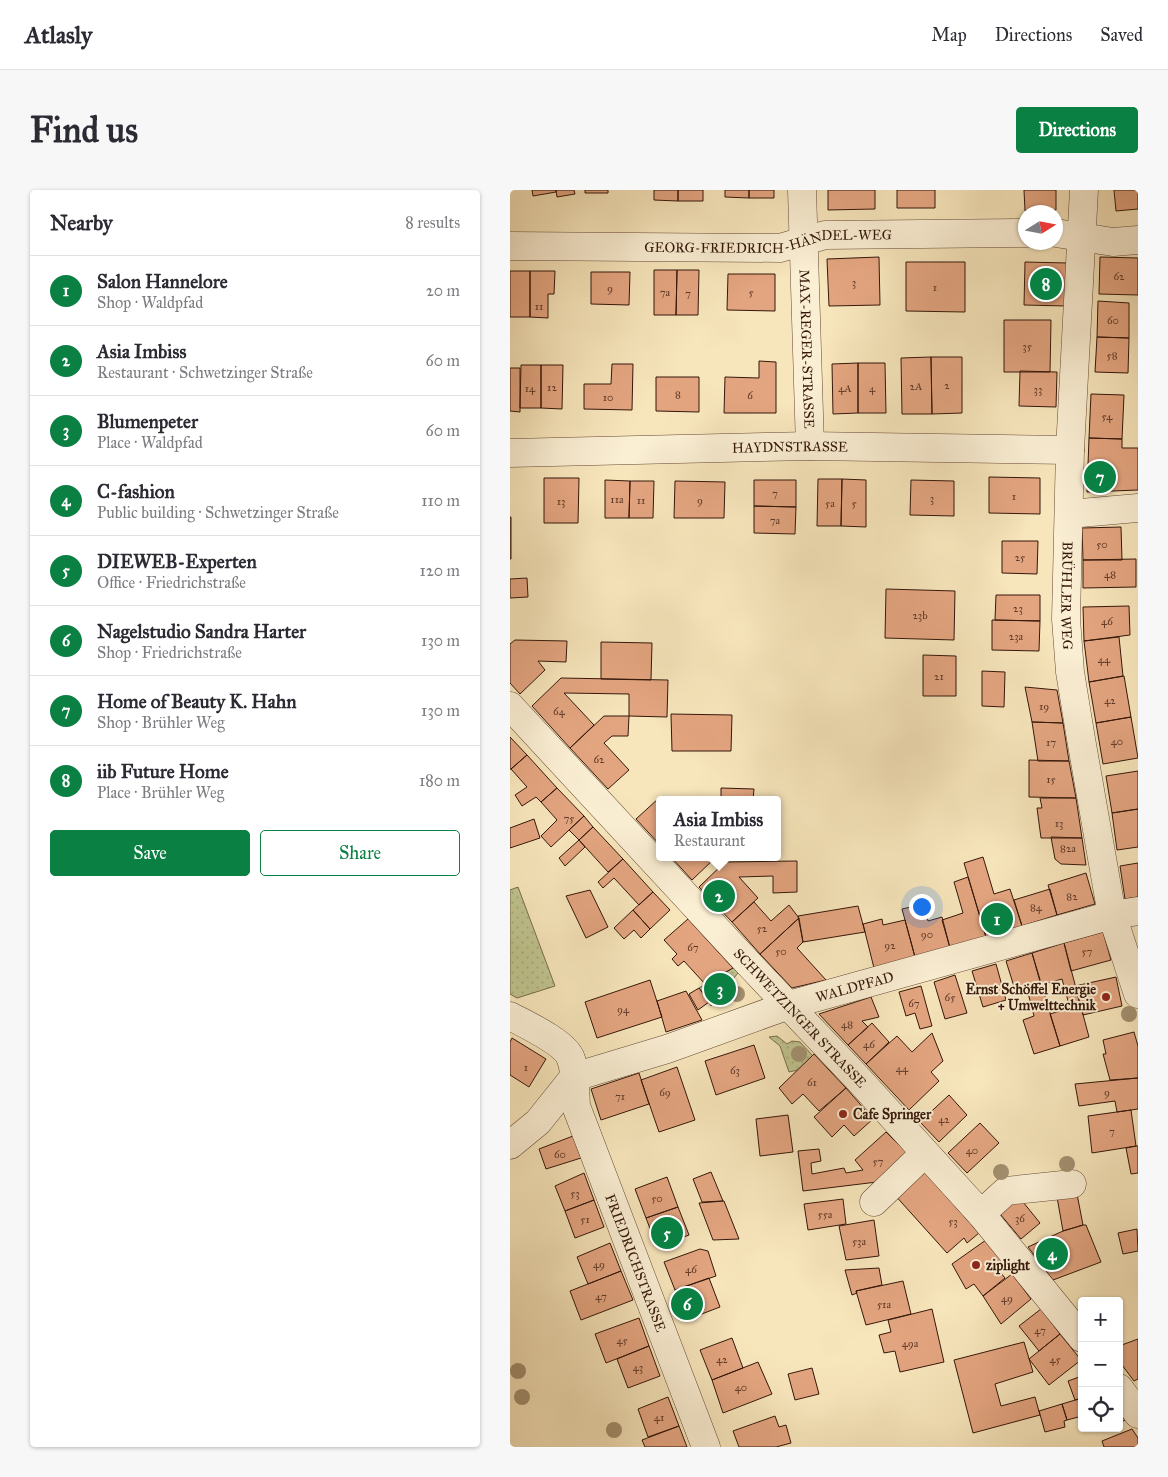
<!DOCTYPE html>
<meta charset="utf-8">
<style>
body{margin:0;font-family:"IM FELL Great Primer",serif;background:#f7f7f7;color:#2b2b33}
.controls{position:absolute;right:15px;bottom:15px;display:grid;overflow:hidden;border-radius:5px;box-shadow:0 1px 4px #0004}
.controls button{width:45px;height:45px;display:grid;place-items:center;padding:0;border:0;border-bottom:1px solid #e1e1e2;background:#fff;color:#2b2b33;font:25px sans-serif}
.compass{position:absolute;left:508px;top:15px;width:45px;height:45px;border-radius:50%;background:#fff;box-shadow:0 1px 4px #0004;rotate:79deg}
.you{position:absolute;left:411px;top:716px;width:18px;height:18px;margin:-12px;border:4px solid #fff;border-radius:50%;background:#1a73e8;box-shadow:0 0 0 8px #1a73e833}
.badge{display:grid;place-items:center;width:32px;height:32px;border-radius:50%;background:#0b8043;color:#fff;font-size:16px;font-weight:700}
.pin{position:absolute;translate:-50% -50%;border:2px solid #fff;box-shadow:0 1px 5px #0006}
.popup{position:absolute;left:146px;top:606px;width:125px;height:65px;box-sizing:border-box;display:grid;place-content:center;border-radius:5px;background:#fff;filter:drop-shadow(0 1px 4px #0005);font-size:16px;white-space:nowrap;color:#7c7c81}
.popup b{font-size:19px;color:#2b2b33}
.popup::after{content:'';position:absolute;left:50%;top:100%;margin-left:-10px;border:10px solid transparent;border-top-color:#fff}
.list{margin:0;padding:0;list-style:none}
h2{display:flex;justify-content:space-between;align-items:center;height:65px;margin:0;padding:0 20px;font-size:21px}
h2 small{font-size:16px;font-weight:400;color:#7c7c81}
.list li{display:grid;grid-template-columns:32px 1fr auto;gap:15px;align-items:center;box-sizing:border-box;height:70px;padding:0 20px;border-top:1px solid #e1e1e2}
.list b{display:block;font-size:19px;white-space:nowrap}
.list p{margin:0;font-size:16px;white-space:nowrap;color:#7c7c81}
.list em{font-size:16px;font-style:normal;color:#7c7c81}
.actions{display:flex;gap:10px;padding:15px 20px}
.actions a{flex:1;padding:11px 0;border:1px solid #0b8043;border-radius:5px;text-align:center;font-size:18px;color:#0b8043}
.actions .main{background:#0b8043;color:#fff}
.icon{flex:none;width:28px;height:28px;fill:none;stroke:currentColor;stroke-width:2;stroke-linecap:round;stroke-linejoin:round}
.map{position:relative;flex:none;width:628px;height:1257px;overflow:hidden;border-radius:5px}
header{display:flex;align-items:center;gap:30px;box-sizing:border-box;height:70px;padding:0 25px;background:#fff;border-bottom:1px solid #e1e1e2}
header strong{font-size:24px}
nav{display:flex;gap:28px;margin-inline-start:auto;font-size:18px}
.intro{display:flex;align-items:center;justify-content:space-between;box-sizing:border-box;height:120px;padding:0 30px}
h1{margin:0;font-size:35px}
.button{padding:12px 22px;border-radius:5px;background:#0b8043;color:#fff;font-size:18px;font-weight:700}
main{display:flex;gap:30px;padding:0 30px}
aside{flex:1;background:#fff;border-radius:5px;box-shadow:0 1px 4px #0004}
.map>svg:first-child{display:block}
.grass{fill:url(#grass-dots);stroke:#7a6d4c}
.building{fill:#e3a580;stroke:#35170a}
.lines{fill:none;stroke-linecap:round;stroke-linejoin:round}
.minor-casing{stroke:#664a36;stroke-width:29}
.minor{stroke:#faeed3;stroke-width:28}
.tree{fill:#a39070}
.poi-dot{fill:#8f2418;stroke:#faeed3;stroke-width:2}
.labels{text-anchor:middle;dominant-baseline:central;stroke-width:4;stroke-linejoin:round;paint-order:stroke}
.number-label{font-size:11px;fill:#603a28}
.street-label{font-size:14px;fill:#35170a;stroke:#faeed3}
.poi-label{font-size:14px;font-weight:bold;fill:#35170a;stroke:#faeed3;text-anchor:start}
</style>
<header>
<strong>Atlasly</strong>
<nav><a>Map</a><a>Directions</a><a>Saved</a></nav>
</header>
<div class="intro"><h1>Find us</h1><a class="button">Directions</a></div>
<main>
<aside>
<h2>Nearby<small>8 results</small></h2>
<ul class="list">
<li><span class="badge">1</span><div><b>Salon Hannelore</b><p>Shop · Waldpfad</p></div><em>20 m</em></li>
<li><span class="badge">2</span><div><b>Asia Imbiss</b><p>Restaurant · Schwetzinger Straße</p></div><em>60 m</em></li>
<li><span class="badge">3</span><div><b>Blumenpeter</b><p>Place · Waldpfad</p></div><em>60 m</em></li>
<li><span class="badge">4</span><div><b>C-fashion</b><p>Public building · Schwetzinger Straße</p></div><em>110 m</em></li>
<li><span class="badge">5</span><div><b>DIEWEB-Experten</b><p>Office · Friedrichstraße</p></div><em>120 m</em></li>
<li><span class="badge">6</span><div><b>Nagelstudio Sandra Harter</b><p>Shop · Friedrichstraße</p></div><em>130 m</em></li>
<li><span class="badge">7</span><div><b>Home of Beauty K. Hahn</b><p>Shop · Brühler Weg</p></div><em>130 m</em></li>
<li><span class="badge">8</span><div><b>iib Future Home</b><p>Place · Brühler Weg</p></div><em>180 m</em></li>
</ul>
<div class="actions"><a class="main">Save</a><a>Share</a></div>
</aside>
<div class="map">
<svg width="628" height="1257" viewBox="0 0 628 1257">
<defs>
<pattern id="grass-dots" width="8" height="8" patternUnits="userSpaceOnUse" patternTransform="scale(1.25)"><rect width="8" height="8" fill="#bfc38e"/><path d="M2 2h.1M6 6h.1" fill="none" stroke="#a5a779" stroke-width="1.8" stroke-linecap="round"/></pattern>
</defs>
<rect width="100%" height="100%" fill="#f7e5bb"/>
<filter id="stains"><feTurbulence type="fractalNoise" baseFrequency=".004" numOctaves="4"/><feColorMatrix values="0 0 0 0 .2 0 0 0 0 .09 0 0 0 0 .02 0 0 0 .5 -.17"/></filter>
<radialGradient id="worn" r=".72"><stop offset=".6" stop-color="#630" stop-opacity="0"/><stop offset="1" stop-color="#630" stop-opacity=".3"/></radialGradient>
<path class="grass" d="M8,697L45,796L7,808L0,804V700Z
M223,778L228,783L201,816L189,798Z
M267,846L277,854L282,851L290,852L303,866L288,880L279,882L270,856L259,847Z"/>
<path class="building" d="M22,0H46V2L23,6Z
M46,0H64L65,4L47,7Z
M75,0H98V3H75Z
M144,0H168V11L144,10Z
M168,0H193V11H168Z
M215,0H239V8L215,7Z
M239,0H264V8H239Z
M318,0H365V19L318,20Z
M387,0H425V18H387Z
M514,0H546V20L515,21Z
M604,0H628V19L606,21Z
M369,67L370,115L319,116L317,69Z
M590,67L628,68V105L589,104Z
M396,72H455V122L396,121Z
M515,72L557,73V116L514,115Z
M144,80H167L166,125H144Z
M167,80H189L188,125H166Z
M0,81H20V127H0Z
M20,81H45L44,104H38V128L20,127Z
M81,82H120L119,115L81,114Z
M218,84H265V121L217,120Z
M588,111L619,113V148L587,147Z
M494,130H541L540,182H494Z
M587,147L619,148L618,183L585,182Z
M421,167H452V223L422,224Z
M421,167L422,224H392L391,168Z
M249,171L266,172V223H214L215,187L249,188Z
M348,173H375L376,223H348Z
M348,173V223L323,224L322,174Z
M102,174H123L122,220L74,219V194H101Z
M11,175H31V218H10Z
M31,175H53L52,219L31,218Z
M0,178H10V222L0,221Z
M510,181L547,182L546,217L509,216Z
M146,187H189V222L146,221Z
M581,204L614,205L612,249L579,248Z
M579,248L612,249V258H628V300L577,302Z
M479,287L530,288V324L479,323Z
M34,288H69L68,333H34Z
M308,289H332L331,336H307Z
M332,289L356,290V337L331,336Z
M95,290L120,291L119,328H95Z
M244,290H286V317L244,316Z
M401,290L444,291V326L400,325Z
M120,291H144L143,328H119Z
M165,291L215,292L214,328H164Z
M244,316L286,317L285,344L244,343Z
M0,327H1V369H0Z
M611,337L612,370H573L572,338Z
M492,351H528L527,384L492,383Z
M626,369V397L573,398V370Z
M17,388L18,407L0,408V389Z
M376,399L445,401L444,450L375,448Z
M486,405H530V431L485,430Z
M619,416L620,445L574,451L573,417Z
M482,430L530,431L529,461L482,460Z
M609,447L613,486L579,492L574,451Z
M5,450L57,451L56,472L28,471L35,480L10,504L0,493V454Z
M91,452L142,453L141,490L91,489Z
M413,465L446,466V506H413Z
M472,481L495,482L494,517L472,516Z
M614,486L621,527L586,533L579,492Z
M51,488L158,490L157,527L119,526V504L54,503L84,535L60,558L22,516Z
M515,497L547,500L553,533L522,532Z
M161,524L222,525L221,561H162Z
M94,526H119L118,546H102L94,553L119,580L98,599L60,558Z
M621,527L628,568L593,574L586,533Z
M522,532L553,533L559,571H528Z
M0,547L17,565L1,579H0Z
M17,565L47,598L31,612L26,607L12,616L5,605L17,597L1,579Z
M519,570L559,571L566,608L519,607Z
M628,581V619L602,623L596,586Z
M47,598L74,626L41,657L31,646L47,630L31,612Z
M211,598L244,599L243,610H211Z
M530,608H566L572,648H531L527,618H532Z
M148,609L150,611V655L126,629Z
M628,619V657L607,660L602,623Z
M74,626L83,637L69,650L59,640Z
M24,629L30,648L0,658V638Z
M83,637L113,669L98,682L69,650Z
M541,647L572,648L576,675L551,674L545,669Z
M69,650L75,657L55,676L49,668Z
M161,667H202L204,669L182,690Z
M473,667L484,704L500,699L512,736L476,747L454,673Z
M113,669L143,702L129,715L104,688L93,698L88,692Z
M287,671V702L263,703V686L229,687L248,708L222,732L189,697L215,672Z
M628,673V707L615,709L610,676Z
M576,683L585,714L547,725L538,695Z
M458,687L476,747L440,758L432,730L453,723L444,692Z
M540,699L547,725L512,736L504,710Z
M80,700L98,737L76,748L56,706Z
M143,702L160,720L140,739L123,720Z
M244,712L261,731L279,715L289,728L250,764L222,732Z
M414,714L418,731L432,727L440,758L405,767L392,719Z
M348,716L355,742L293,752L288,726Z
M123,720L140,739L131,748L124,740L114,749L104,738Z
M289,728L293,752L287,758L316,790L282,798L250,764Z
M178,729L223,778L195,794L174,771L168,776L162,769L167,764L154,750Z
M372,729L373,735L395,730L405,767L364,778L353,734Z
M593,742L601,770L561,781L554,753Z
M554,753L579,847L550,856L540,824L560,818L552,789L531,795L522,763Z
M522,763L550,856L524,864L513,830L524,826L517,799L506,803L496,771Z
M486,774L496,810L473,817L462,781Z
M445,785L457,823L435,829L424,792Z
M606,787L612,816L573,825L565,796Z
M140,790L152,827L87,848L75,812Z
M411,796L422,836L410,839L405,823L396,826L389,802Z
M189,798L199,812L188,820L179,804Z
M176,801L192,830L156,842L147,811Z
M361,807L369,827L352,831L358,837L338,855L309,824Z
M362,833L379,852L356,874L338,855Z
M624,842L628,856V888L600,890L593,864H596L593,850Z
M422,843L433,871L421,882L429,891L399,920L356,874L387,846L402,862Z
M2,848L36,869L19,897L0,885V852Z
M244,855L255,888L206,905L195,871Z
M304,864L336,898L309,921L293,904L282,914L269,898Z
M167,877L185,930L149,942L131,890Z
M129,883L139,914L91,930L81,899Z
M628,888V919L607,922L605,911L569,916L565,894Z
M336,898L363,929L344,946L334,935L322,947L304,927Z
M439,905L457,925L429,952L410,932Z
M621,920L626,956L582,963L578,926Z
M278,925L283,962L250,966L246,929Z
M470,933L489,953L457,983L438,963Z
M376,942L398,964L367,992L293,1001L288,961L309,959L311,971L301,973L302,984L334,978L336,983L353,980L345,970Z
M63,946L71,968L36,979L29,959Z
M626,956H628V983L621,984L616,958Z
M411,978L469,1043L457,1053L454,1048L437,1063L383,1003Z
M201,982L213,1011L192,1012L183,989Z
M74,983L84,1010L55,1021L45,996Z
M157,987L168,1017L136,1028L125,999Z
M567,1004L573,1035L553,1041L547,1007Z
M509,1007L530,1033L511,1049L490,1024Z
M333,1009L336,1034L298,1040L294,1014Z
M84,1010L94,1037L65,1048L55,1021Z
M214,1011L229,1049L203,1050L189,1013Z
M168,1017L179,1045L147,1057L136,1028Z
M364,1030L369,1066L336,1070L329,1036Z
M573,1035H576L591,1072L543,1090L518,1057L553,1041Z
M627,1039L628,1061L613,1064L608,1043Z
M476,1050L493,1073L486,1077L495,1088L473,1106L464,1094L456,1099L442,1074Z
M100,1053L111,1081L78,1094L67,1067Z
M190,1059L198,1061L206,1086L165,1100L154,1072Z
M369,1078L372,1095L346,1101L347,1103L342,1105L335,1080Z
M111,1081L123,1110L71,1130L60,1101Z
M502,1084L521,1109L491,1134L473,1106Z
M199,1088L210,1117L176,1130L165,1100Z
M393,1091L401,1124L356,1135L346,1101Z
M422,1119L434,1172L390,1182L385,1161L374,1163L369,1145L381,1142L378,1130Z
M531,1119L550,1144L529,1161L509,1136Z
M129,1128L139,1156L96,1173L85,1144Z
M550,1144L571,1170L539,1195L519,1169Z
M222,1148L233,1178L202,1190L190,1160Z
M628,1149V1189L624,1191L609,1171V1156Z
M514,1152L523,1182L485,1194L491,1216L525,1207L530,1225L463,1243L444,1170Z
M139,1156L150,1186L118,1198L107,1169Z
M248,1172L262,1204L213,1223L202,1190Z
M302,1178L309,1204L285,1210L278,1184Z
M572,1186V1208L565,1210L558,1191Z
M158,1207L169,1236L138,1247L128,1219Z
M572,1208V1226L557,1230L552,1214Z
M552,1214L557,1230L554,1231L555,1237L535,1242L529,1221Z
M609,1222L615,1230L609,1233Z
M265,1226L269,1237L276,1235L281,1253L266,1257H229L223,1241Z
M169,1236L177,1257H135L132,1250Z
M622,1239L628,1248V1257H594L592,1251Z"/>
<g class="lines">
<g class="minor-casing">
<g id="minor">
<path id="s1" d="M292,0L300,256"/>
<path id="s2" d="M574,0L560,260L556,429L560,482L571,549L602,725L628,804"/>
<path d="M546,43L603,52L628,50"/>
<path id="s3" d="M0,56L270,58L315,45L516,43"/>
<path id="s4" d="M0,263L300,256L560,260"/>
<path d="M559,324L628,318"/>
<path id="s5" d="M0,516L238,773L351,892L471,1024L572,1148"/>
<path id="s6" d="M0,826C15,834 56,853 61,869C66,883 65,901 66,916L196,1257"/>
<path id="s7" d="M64,887L157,859L279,815L602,725L628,721"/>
<path d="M0,955L28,932L64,887"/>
<path d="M364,1012L415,963"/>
<path d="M471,1024L496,1001L562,994"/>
<path d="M609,1198L628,1224"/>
</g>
</g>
<use href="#minor" class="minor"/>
</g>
<g class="tree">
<circle cx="200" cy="798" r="8"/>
<circle cx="227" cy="804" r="8"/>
<circle cx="619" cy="824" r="8"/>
<circle cx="289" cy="864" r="8"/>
<circle cx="557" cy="974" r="8"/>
<circle cx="491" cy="982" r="8"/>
<circle cx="8" cy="1181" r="8"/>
<circle cx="12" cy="1207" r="8"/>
<circle cx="104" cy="1240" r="8"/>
</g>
<g class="poi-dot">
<circle cx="596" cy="807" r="5"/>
<circle cx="333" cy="924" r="5"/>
<circle cx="466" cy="1075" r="5"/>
</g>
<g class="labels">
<g class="number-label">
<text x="609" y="86">62</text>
<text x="344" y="92">3</text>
<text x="425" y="97">1</text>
<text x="100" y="98">9</text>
<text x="155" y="102">7a</text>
<text x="241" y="102">5</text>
<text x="178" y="103">7</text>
<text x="29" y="116">11</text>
<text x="603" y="130">60</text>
<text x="517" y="156">35</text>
<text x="602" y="165">58</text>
<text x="437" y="195">2</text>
<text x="406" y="196">2A</text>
<text x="42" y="197">12</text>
<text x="20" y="198">14</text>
<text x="335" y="198">4A</text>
<text x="362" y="198">4</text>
<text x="528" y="199">33</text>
<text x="168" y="204">8</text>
<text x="240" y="205">6</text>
<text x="98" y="207">10</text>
<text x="597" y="226">54</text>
<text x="265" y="303">7</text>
<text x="504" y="306">1</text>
<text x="422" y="308">3</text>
<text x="107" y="309">11a</text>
<text x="131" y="310">11</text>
<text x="190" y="310">9</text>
<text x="51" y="311">13</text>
<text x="320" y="313">5a</text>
<text x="344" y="313">5</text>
<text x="265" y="330">7a</text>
<text x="592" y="354">50</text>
<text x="510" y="367">25</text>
<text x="600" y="384">48</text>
<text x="508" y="418">23</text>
<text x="410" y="425">23b</text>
<text x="597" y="431">46</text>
<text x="506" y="446">23a</text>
<text x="594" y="469">44</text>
<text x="429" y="486">21</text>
<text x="600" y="510">42</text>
<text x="534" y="516">19</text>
<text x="49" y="521">64</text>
<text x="607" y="551">40</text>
<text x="541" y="552">17</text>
<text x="89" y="569">62</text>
<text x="541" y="589">15</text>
<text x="59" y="628">75</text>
<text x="549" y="633">13</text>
<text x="558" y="658">82a</text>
<text x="562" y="706">82</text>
<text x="526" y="717">84</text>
<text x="252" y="738">52</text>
<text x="417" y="744">90</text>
<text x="380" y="755">92</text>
<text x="183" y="757">67</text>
<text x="271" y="761">50</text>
<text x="577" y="761">57</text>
<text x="440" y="807">65</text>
<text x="404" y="813">67</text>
<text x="113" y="819">94</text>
<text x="337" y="834">48</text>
<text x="359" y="854">46</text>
<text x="16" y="877">1</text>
<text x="392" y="878">44</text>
<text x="225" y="880">63</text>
<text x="302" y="892">61</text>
<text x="155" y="902">69</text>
<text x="597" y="902">9</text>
<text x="110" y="906">71</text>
<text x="434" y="929">42</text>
<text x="602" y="941">7</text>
<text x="462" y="960">40</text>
<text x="50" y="964">60</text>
<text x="368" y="971">57</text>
<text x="65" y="1003">53</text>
<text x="147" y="1008">50</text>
<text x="315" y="1024">55a</text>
<text x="510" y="1028">36</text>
<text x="75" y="1029">51</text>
<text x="443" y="1031">53</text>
<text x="349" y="1051">53a</text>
<text x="89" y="1074">49</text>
<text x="181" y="1079">46</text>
<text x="91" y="1106">47</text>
<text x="497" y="1108">49</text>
<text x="374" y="1114">51a</text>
<text x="530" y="1140">47</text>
<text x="112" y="1150">45</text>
<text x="400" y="1153">49a</text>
<text x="212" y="1169">42</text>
<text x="545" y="1169">45</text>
<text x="128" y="1177">43</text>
<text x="231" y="1197">40</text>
<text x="149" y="1227">41</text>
</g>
<g class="street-label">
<text stroke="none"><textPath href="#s3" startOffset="259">GEORG-FRIEDRICH-HÄNDEL-WEG</textPath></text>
<text stroke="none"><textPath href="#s1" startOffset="159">MAX-REGER-STRASSE</textPath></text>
<text stroke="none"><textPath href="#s4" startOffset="280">HAYDNSTRASSE</textPath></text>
<text stroke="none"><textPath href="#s2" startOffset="406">BRÜHLER WEG</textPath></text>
<text stroke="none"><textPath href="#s7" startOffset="295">WALDPFAD</textPath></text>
<text stroke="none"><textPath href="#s5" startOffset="426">SCHWETZINGER STRASSE</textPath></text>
<text stroke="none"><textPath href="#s6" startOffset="291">FRIEDRICHSTRASSE</textPath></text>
</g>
<g class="poi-label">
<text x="586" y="799" text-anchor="end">Ernst Schöffel Energie<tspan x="586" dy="16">+ Umwelttechnik</tspan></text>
<text x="343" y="924">Cafe Springer</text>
<text x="476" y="1075">ziplight</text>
</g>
</g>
<rect width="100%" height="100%" filter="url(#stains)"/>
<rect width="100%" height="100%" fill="url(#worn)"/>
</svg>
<div class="controls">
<button>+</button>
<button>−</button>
<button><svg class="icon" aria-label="locate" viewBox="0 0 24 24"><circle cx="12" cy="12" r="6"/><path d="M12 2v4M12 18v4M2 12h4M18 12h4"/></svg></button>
</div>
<svg class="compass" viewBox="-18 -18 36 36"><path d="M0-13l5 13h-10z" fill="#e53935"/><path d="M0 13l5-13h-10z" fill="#7c7c81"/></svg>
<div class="you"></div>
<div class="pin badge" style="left:487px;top:729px">1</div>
<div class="pin badge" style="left:209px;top:706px">2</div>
<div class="popup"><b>Asia Imbiss</b>Restaurant</div>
<div class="pin badge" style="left:210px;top:799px">3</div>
<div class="pin badge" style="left:542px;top:1064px">4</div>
<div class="pin badge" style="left:157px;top:1043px">5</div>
<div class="pin badge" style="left:177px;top:1114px">6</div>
<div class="pin badge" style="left:590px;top:287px">7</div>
<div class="pin badge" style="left:536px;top:94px">8</div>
</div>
</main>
